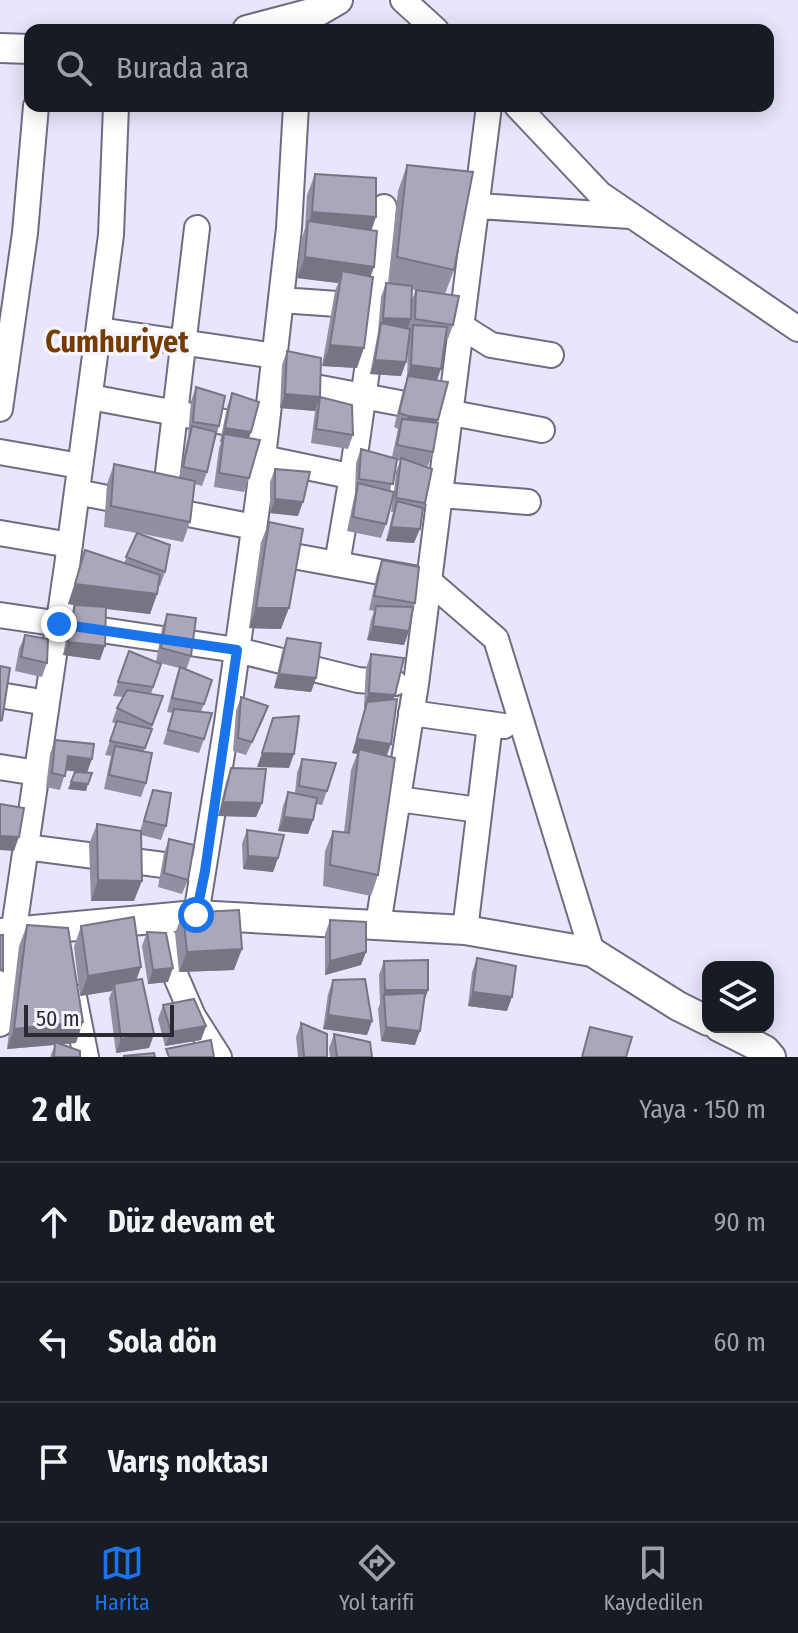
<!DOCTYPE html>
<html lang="tr">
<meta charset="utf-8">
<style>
body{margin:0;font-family:"Fira Sans Condensed",sans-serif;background:#242831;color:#f1f3f6}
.controls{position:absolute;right:24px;bottom:24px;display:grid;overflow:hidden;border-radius:16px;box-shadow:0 4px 20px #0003}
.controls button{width:72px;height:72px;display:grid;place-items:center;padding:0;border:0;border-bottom:2px solid #363941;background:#171b24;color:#f1f3f6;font:40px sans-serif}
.scale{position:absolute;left:24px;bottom:20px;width:150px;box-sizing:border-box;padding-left:8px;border:4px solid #2b2931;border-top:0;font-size:22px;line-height:28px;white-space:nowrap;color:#2b2931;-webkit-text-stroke:6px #f6f5fe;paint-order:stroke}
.stop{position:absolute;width:24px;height:24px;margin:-18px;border:6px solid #1a73e8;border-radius:50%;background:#fff}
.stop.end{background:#1a73e8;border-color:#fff;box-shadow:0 2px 8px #0008}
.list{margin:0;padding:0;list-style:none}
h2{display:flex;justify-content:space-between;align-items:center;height:104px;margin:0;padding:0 32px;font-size:34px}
h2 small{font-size:26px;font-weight:400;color:#9ea1a6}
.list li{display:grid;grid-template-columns:52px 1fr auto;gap:24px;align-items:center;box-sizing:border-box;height:120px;padding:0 32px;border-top:2px solid #363941}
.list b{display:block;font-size:30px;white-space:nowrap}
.list em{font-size:26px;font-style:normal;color:#9ea1a6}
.icon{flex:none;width:44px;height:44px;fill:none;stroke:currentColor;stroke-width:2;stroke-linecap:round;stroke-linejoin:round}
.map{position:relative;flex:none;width:798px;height:1057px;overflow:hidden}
.search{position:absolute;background:#171b24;box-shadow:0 4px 20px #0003;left:24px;right:24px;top:24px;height:88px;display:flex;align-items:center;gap:20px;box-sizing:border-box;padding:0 28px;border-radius:16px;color:#9ea1a6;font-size:30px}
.sheet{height:464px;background:#171b24}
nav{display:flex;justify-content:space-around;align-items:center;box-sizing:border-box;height:112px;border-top:2px solid #363941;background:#171b24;font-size:22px;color:#9ea1a6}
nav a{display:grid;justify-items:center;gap:4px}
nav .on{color:#1a73e8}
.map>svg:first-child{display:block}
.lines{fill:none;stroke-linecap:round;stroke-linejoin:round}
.minor-casing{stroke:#706c80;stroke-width:28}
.tertiary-casing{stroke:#706c80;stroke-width:32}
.minor{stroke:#fff;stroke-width:24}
.tertiary{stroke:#fff;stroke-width:28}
.wall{fill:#938fa2;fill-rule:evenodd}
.shaded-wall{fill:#787484}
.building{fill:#aba6bc;stroke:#787484;stroke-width:2}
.route{stroke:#1a73e8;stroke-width:10}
.labels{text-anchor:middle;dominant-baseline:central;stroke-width:7;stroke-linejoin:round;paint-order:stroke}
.district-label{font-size:30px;font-weight:bold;fill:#743c00;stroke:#f6f5fe}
</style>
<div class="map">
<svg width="798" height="1057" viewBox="0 0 798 1057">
<rect width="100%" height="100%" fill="#eae5fc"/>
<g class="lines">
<g class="minor-casing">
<path id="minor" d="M403,0L436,30
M517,106L600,194L798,329
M463,205L630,216
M281,300L365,306
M448,323L461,326L491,345L551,355
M99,330L275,356
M289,382L542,430
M90,397L256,428
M0,409L25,233L36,106
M0,452L80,466
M263,458L441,495L528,502
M77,492L254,527
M164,506L197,228
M0,533L70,545
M266,551L429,581L496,639L592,952
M337,564L352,476L376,307L384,207
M0,615L237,650L358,680L395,683
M0,695L47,703
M411,713L504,726
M0,767L37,773
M398,799L479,810
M26,847L194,869
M196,915L227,723L259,493L289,228L296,106
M378,925L416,684L489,106
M465,930L490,724
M165,940L174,972L193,1016L219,1057
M74,997L86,1057
M0,1024L67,566L111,235L116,106"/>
</g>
<g class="tertiary-casing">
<path id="tertiary" d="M247,30L319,11L338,0
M0,48L30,49
M0,933L196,915L465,930L592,952L678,1006L708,1021
M719,1027L765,1050L771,1057"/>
</g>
<use href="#minor" class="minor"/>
<use href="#tertiary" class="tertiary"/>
</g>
<path class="wall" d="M407,165L454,270L445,294L453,325L448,339H445L437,380V422L433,452L428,466L417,464L425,503L414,543L386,541L393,512H391L393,497L386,524L381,538L347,531L355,493L356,463L361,449L392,457L398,429L394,427L403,390L407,379L408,348L406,362L401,376L370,374L378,332L381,297L386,283H388L398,191ZM412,289L416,290L411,302ZM397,460L400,461L396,472L394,491H390Z
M315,174L372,230L371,276L357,368L322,366L335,291L338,283L297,278L301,241L305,228L307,195Z
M287,351L320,397L353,435L348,449L311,443L315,411L280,408L282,365Z
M196,387L219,426L207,472L202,486L195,484L190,522L183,542L138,533L165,572L160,586L158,585L157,594L150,614L106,609L100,660L63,655L70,619L75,605L78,606L68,604L85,550L124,563L137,533L104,527L107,484L114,464L179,478L188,436L191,401Z
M232,393L251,432L249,438V478L244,492L214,487L219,448L221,442H220L227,407Z
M275,469L298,516L270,513V482Z
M269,522L281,629L249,628L261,542Z
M382,560L415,603L409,631L404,645L367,640L371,620L374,611L369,610L377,574Z
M167,614L191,656L186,670L204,704L201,712L204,739L199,753L163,744L173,713L167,712L175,681L179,668L156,662L161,664L151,694L163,696L151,729L144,751L146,783L141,797L104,789L111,756L105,755L116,724L112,722L117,708L123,697L113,696L129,651L156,662L162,628Z
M25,635L47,663L42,677L15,671L19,649Z
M287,638L316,678L311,692L274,688L282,652Z
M371,654L393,700L386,756L378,875L371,896L323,886L325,851L333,831L344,832L351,770L357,754L352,753L365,707H364L366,668Z
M241,697L268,706L246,755L233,751L236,711Z
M55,740L88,773L86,791L68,789L82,772L66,770L60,790L46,787L50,754Z
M302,759L327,791L322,805L316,804L313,820L308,834L278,831L283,806L288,792L295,793L297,773Z
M231,768L262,803L256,817L218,816L226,782Z
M153,790L166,826L161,840L141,835L134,901H91L89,844L97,824L140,831Z
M247,830L278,858L273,872L243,869L242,844Z
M169,839L188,880L182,894L158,887L164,853Z
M183,913L234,970L179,972L175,933Z
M330,920L366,952L361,965L325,975V934Z
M27,925L76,1043L60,1044L80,1057H50L55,1045L7,1049L19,946Z
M81,926L136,980L154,1034L149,1048L116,1053L109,998L112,991L80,996L74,947Z
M147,932L168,982L148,984L142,946Z
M477,958L507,1011L468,1006L472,972Z
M384,961L428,990L425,999L415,1045L381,1041L378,1009L380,1004L379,975Z
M333,980L372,1021L367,1035L323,1029L328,994Z
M163,1005L206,1026L201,1040L165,1046L158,1019Z
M301,1023L327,1057H298L296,1037Z
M334,1034L372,1057H330L329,1048Z"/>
<path class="shaded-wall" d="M312,212L376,217L369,238L308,226Z
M305,257L374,267L367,287L342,271L338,283L297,278Z
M383,318L411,319L406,333L381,323L378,332Z
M330,345L364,348L357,368L322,366Z
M375,360L406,362L401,376L370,374Z
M411,365L441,369L436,383L406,379Z
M285,394L320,397L315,411L280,408Z
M408,416L438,420L433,434L403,430Z
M225,428L251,432L246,446L224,434L221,442H220Z
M275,499L303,502L298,516L270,513Z
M391,527L420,529L414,543L386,541Z
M75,584L157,594L150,614L68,604Z
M256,608H289L281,629L249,628Z
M373,626L409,631L404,645L367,640Z
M68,642L105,646L100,660L63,655Z
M279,674L316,678L311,692L274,688Z
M369,693L395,695L390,708L364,707Z
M268,706L263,720L246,755L252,742Z
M357,739L391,744L386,758L359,749L357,754L352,753Z
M262,753L294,754L289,768L257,767Z
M68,756L92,759L87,773L63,770Z
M71,782L88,784L86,791L68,789Z
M223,802L262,803L256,817L218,816Z
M284,817L313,820L308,834L278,831Z
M0,836L19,837L14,851L0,850Z
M248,856L278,858L273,872L243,869Z
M98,880L142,881L134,901H91Z
M242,949L234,970L179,972L187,952Z
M366,952L361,965L325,975L330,961Z
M141,967L134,987L114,984L112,991L80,996L88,976Z
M173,968L168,982L148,984L153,970Z
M385,990H428L423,1004L384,995L380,1004Z
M473,992L512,997L507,1011L468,1006Z
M328,1015L372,1021L367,1035L323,1029Z
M83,1022L76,1043L7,1049L14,1029Z
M206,1026L201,1040L165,1046L171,1032Z
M386,1027L420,1031L415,1045L381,1041Z
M154,1034L149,1048L116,1053L121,1039Z"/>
<path class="building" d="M407,165L473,172L454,270L397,257Z
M315,174L376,178V217L312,212Z
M308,221L377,231L374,267L305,257Z
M342,271L373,277L364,348L330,345Z
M386,283L412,286L411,319L383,318Z
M416,290L459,296L453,325L415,319Z
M381,323L410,329L406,362L375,360Z
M413,325L447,327L441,369L411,365Z
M287,351L321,358L320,397L285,394Z
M408,376L448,382L438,420L408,416L399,413Z
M196,387L225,396L219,426L193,422Z
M232,393L259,402L251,432L225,428Z
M320,397L352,405L353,435L316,429Z
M402,419L438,423L433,452L397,445Z
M192,426L216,432L207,472L183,467Z
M224,434L260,440L249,478L219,473Z
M361,449L397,459L393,484L359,479Z
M401,458L432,469L425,503L396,498Z
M114,464L195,481L190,522L111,506Z
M275,469L310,472L303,502L275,499Z
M358,483L394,492L386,524L353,517Z
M397,501L423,508L420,529L391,527Z
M269,522L303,529L289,608H256Z
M137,533L170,545L165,572L126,557Z
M85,550L160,575L157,594L75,584Z
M382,560L419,567L415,603L374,596Z
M75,605L106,607L105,646L68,642Z
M376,606L413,607L409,631L373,626Z
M167,614L196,618L191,656L161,648Z
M25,635L48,639L47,663L21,657Z
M287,638L321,643L316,678L279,674Z
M129,651L161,664L153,687L118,682Z
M371,654L404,658L395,695L369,693Z
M0,666L10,668L2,720L0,721Z
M180,667L212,680L204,704L172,698Z
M127,690L163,696L152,725L117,708Z
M241,697L268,706L252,742L238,738Z
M397,699L391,744L357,739L367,702Z
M174,709L212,713L204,739L168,730Z
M299,716L294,754L262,753L273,718Z
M117,721L152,729L145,748L110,741Z
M55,740L94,744L92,759L68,756L65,776L52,773Z
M115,746L152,753L146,783L109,775Z
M359,749L395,758L378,875L330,865L333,831L349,833Z
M302,759L336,763L327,791L299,786Z
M231,768L266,769L262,803L223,802Z
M75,772L92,773L88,784L71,782Z
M153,790L171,793L166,826L144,821Z
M288,792L317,798L313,820L284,817Z
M0,804L24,808L19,837L0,836Z
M97,824L141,831L142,881L98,880Z
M247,830L284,835L278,858L248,856Z
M169,839L194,845L188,880L164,873Z
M239,910L242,949L187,952L183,913Z
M134,917L141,967L88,976L81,926Z
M330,920L366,922V952L330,961Z
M27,925L68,928L83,1022L14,1029Z
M147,932L166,933L173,968L153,970Z
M0,935H3V971L0,970Z
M477,958L516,966L512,997L473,992Z
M428,960V990H385L384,961Z
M142,979L154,1034L121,1039L114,984Z
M365,979L372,1021L328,1015L333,980Z
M425,993L420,1031L386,1027L384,995Z
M194,999L206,1026L171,1032L163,1005Z
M301,1023L327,1034V1057H304Z
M590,1027L632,1037L626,1057H582Z
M334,1034L370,1042L372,1057H337Z
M211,1040L214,1057H169L166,1049Z
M55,1042L80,1051V1057H54Z
M154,1053L155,1057H124V1056Z"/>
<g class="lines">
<path class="route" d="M59,624L237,650L205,871L196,915"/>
</g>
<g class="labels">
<g class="district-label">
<text x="117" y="342">Cumhuriyet</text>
</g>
</g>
</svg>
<div class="controls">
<button><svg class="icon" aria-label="layers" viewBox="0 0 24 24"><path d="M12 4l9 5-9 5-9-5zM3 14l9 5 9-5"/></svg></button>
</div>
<div class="scale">50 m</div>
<div class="stop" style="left:196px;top:915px"></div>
<div class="stop end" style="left:59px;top:624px"></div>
<div class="search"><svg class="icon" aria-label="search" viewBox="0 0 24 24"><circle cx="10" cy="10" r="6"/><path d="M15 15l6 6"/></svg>Burada ara</div>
</div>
<section class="sheet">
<h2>2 dk<small>Yaya · 150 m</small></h2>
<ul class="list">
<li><svg class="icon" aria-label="ahead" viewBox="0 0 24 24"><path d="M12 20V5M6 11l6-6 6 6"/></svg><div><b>Düz devam et</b></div><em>90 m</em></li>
<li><svg class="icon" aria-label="left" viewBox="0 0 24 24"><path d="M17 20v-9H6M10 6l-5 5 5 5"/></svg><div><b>Sola dön</b></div><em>60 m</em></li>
<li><svg class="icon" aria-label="arrive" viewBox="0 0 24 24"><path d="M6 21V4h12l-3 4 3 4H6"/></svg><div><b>Varış noktası</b></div></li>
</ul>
</section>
<nav>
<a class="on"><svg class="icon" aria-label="map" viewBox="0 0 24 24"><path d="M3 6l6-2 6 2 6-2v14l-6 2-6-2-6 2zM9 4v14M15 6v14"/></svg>Harita</a>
<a><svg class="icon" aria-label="directions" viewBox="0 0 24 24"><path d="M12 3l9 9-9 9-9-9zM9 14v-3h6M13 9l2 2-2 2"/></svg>Yol tarifi</a>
<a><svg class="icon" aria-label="saved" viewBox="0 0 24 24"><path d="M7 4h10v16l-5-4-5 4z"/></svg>Kaydedilen</a>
</nav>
